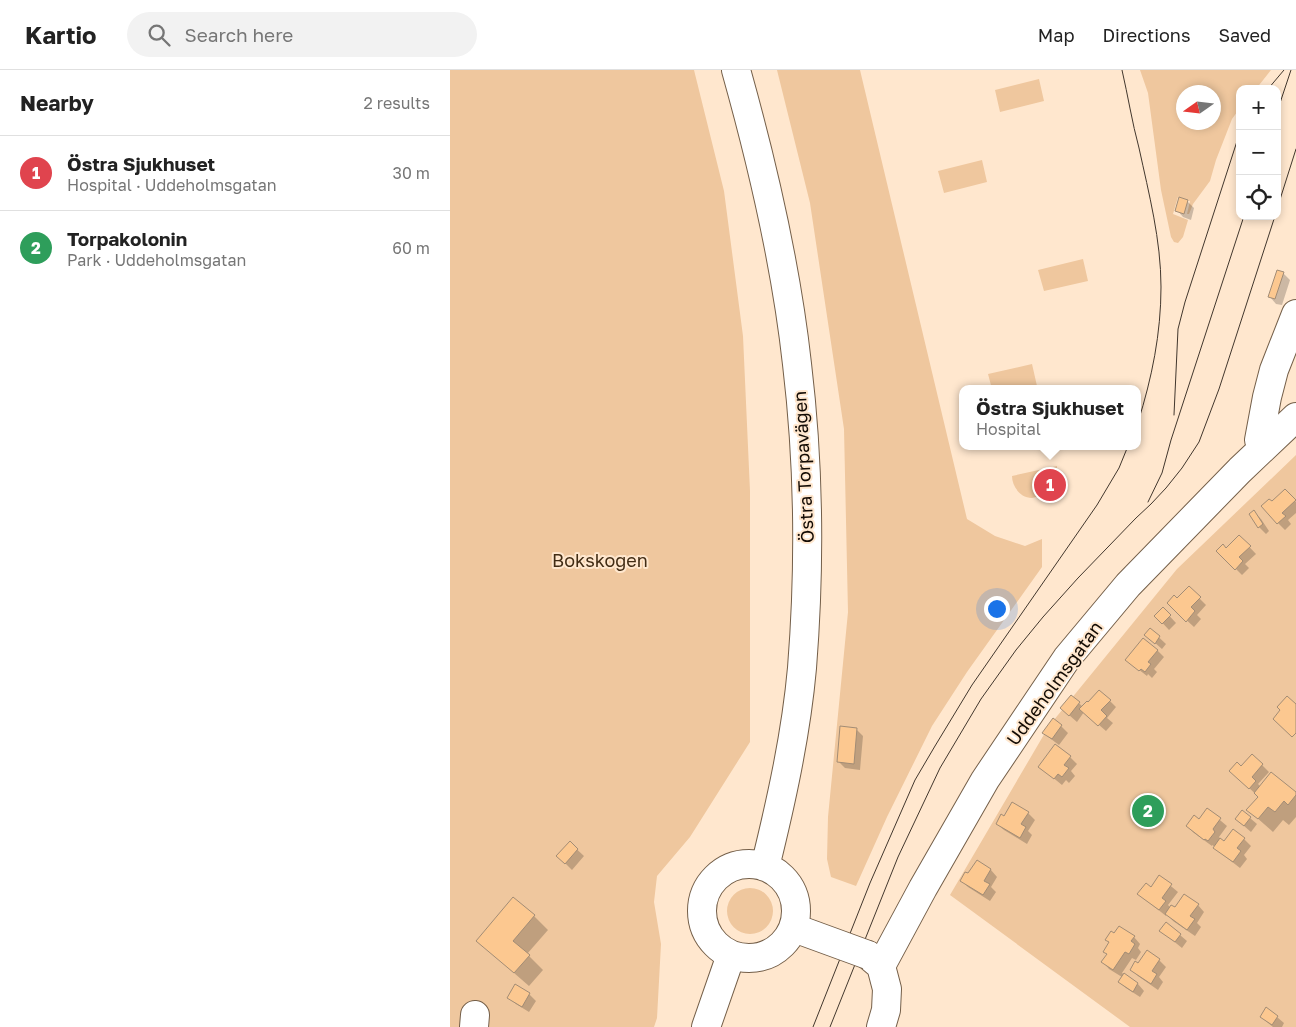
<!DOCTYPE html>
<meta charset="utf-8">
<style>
body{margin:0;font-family:"Golos Text",sans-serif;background:#f2f2f2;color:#222}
.controls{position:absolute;right:15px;top:15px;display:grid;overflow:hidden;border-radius:10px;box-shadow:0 2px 8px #0003}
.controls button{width:45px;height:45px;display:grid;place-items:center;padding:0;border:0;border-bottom:1px solid #e0e0e0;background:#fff;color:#222;font:25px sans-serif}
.compass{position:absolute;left:726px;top:15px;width:45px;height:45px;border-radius:50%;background:#fff;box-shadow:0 2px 8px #0003;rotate:256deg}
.you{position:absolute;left:546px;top:538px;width:18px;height:18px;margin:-12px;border:4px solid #fff;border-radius:50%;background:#1a73e8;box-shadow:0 0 0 8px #1a73e833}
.badge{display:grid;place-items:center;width:32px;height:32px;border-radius:50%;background:#4b48be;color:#fff;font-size:16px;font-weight:700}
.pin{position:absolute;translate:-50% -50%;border:2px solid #fff;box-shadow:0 1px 5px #0006}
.popup{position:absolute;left:509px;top:315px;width:182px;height:65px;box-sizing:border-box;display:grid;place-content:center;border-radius:10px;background:#fff;filter:drop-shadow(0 1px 4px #0005);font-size:16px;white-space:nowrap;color:#767676}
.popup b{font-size:19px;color:#222}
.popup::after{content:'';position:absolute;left:50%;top:100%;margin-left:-10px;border:10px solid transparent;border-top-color:#fff}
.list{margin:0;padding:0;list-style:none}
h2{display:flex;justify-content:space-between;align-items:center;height:65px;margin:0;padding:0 20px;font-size:21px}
h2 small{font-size:16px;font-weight:400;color:#767676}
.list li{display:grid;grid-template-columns:32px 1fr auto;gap:15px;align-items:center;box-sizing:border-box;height:75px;padding:0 20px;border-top:1px solid #e0e0e0}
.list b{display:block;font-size:19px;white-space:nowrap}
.list p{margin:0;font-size:16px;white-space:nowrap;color:#767676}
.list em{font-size:16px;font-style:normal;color:#767676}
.icon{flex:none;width:28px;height:28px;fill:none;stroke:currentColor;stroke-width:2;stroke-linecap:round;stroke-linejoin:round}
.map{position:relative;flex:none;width:846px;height:957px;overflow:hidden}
header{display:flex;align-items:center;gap:30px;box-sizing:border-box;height:70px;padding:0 25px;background:#fff;border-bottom:1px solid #e0e0e0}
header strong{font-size:24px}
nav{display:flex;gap:28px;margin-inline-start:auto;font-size:18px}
.search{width:350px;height:45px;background:#f2f2f2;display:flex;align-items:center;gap:12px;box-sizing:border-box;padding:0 18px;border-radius:28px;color:#767676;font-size:19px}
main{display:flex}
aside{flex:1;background:#fff}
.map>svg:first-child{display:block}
.green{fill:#efc79e;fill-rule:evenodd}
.shadow{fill:#0003}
.building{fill:#fcc890;stroke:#a28c75}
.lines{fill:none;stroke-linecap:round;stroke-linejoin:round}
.minor-casing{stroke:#745f49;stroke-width:30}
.minor{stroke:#fff;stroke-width:28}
.tram{stroke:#42372d;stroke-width:1}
.minor-bridge-casing{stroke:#745f49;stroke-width:30;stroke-linecap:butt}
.minor-bridge{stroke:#fff;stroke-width:28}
.labels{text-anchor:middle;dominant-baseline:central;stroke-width:4;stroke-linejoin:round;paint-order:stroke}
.street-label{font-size:18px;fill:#130b04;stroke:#ffe7ce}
.park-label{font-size:18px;fill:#422c14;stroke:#ffe7ce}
</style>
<header>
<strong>Kartio</strong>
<div class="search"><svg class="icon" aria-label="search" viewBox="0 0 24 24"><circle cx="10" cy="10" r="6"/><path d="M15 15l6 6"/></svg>Search here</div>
<nav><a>Map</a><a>Directions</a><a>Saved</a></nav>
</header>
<main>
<aside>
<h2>Nearby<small>2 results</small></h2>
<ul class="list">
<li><span class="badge" style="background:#e0444e">1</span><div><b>Östra Sjukhuset</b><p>Hospital · Uddeholmsgatan</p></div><em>30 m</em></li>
<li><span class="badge" style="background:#2e9e5b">2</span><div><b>Torpakolonin</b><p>Park · Uddeholmsgatan</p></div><em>60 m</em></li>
</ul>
</aside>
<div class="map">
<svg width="846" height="957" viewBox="0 0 846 957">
<rect width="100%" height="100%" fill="#ffe7ce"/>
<path class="green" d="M0,0H244L274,121L293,266L300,421V672L240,767L207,806L204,832L211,874L207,948L204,957H0Z
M327,0H410L517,449L545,466L575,476L592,469V497L517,602L482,656L437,747L406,816L381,807L377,789L378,747L398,542L394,359L360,133Z
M690,0H821L806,19H790V38L782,49L766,90L760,111L743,134L739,144H737L740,131L728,127L723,144L738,150L733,167L728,173L724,172L721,167L711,120L698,23ZM734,22H764V52H734Z
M589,9L594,31L550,42L545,20Z
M532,90L537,112L494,123L488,101Z
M633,189L638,211L594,221L588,200Z
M582,294L587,316L575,319H542L538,304Z
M846,385V957H680L500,825L599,656L727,499Z
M607,396C608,408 595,427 582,428C570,428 562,416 562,406Z
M277 841a23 23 0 1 1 46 0a23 23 0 1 1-46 0Z"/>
<path class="shadow" d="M737,131L744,138L741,150L733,147L727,140Z
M833,203L840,210L832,235L826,234L820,227Z
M835,420L846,432V443L838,450L841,454L835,460L828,453L822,433Z
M804,442L811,449L819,461L816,464L809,457Z
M789,466L806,484L795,494L799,498L792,505L768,481L776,479Z
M739,518L756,535L747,545L751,549L744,557L718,533L727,530Z
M713,539L726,553L719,560L706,546Z
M700,559L716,574L712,579L696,565Z
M707,580L714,587L704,599L707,602L702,608L698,604L697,606L684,596Z
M621,626L633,637L660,631L666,637L657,648L663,653L656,661L634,642L627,652L619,645Z
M611,656L618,663L609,675L601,669L594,663Z
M406,659L413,666L410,700L395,698L388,691Z
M620,687L627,694L621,701L625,706L619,713L616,710L612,715L590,697Z
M812,695L819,702L808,714L811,717L846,724V747L839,755L833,750L823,762L798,740L809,727L787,707L791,698Z
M758,740L777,756L769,767L774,773L783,761L794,769L801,776L794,785L797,789L790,798L772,784L765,777L762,775V776L744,763L737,756L749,751Z
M578,743L585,750L578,761L582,765L577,774L554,760L547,754L554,748Z
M800,748L807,754L801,762L786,749Z
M120,773L134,786L122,800L115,793Z
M527,791L541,800L547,807L541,817L546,822L540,831L518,817L512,811L518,805Z
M710,807L728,822L718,835L721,838L725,839L748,835L754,842L747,853L751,857L745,866L723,851L717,844L716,846L696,830L701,819Z
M64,829L84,846L98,860L77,884L93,900L79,916L42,884L28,871Z
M711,861L730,865L737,871L732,878Z
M664,864L684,867L690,874L688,878L691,882L686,890L682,888L672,903L688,914L694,921L690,927L676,918L669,912L672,907L659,899L653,892L658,885Z
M698,882L709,890L716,897L709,907L713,912L708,920L688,906L681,899L689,895Z
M79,924L86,931L79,942L66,934L59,928Z
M811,947H827L834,953L832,957H823Z"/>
<path class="building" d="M729,127L738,130L734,144L725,141Z
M827,200L834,202L825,229L818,227Z
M835,419L846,430L832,443L836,446L827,454L811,436L819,429L822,431Z
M804,440L813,454L808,458L799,444Z
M789,465L801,476L789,487L793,491L785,500L766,481L773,474L776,478Z
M739,516L751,527L741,537L745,541L736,552L717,533L724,525L727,528Z
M713,537L721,545L712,554L704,546Z
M700,558L710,566L705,574L694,565Z
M693,568L708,580L698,592L701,594L695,602L691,599L689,601L675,590Z
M649,620L661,630L651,640L657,646L648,656L629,639L637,631L638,632Z
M621,625L630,632L619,646L610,638Z
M837,626L846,634V663L842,667L823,649L830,640L827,637Z
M603,648L612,655L602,669L592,663Z
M390,656L407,658L404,694L387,692Z
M605,674L621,686L614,695L619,698L612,707L608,704L604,709L588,697Z
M802,684L813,694L802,707L806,711L799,719L779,701L787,692L791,696Z
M821,702L846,722V725L838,735L834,731L825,742L818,737L808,749L796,740L808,727L804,723Z
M562,732L579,742L571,754L576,757L570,768L546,754L551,744L554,746Z
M757,738L771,748L763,759L765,762L758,771L755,769L754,770L736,756L744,745L749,749Z
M792,740L801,747L794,756L785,749Z
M783,759L795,768L787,778L791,781L783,792L763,778L770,768L774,771Z
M120,771L128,779L115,794L106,786Z
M527,790L541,799L534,811L540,814L533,825L510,811L515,802L518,803Z
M709,805L722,814L712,828L716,831L709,840L687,824L696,813L701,817Z
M734,824L749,834L740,846L745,849L737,860L715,844L721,835L725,837Z
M63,827L85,845L63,871L80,885L64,903L26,871Z
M716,852L731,864L725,872L709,861Z
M669,856L685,866L681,871L685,874L679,884L675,882L663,900L651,892L657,884L653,882L659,872L655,870L661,861L664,863Z
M697,880L710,889L702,901L707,904L701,914L680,900L685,891L688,893Z
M674,903L688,913L683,922L668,912Z
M65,914L80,923L72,937L57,928Z
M816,937L828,946L822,955L810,947Z"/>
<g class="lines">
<g class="minor-casing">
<path id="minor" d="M286,0C313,96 336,194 347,294C359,394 360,497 352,598C346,665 331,732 315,797
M809,370L817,327L824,300L846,244
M252 841a47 47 0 1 1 94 0a47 47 0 1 1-94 0Z
M418,885L431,896L437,919L436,940L431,957
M431,896L473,818L535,710L617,588L678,515L790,400L846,347
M24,957L25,945
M256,957L281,885"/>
</g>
<use href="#minor" class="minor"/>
<path class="tram" d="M672,0C678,26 682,52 689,78C699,124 711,170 711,217C711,263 702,308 688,352
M818,19L834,0
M827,42L841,0
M827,139L846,79
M724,345L728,259L735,232L790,62
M698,432L712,403L721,370L794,146
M363,957L420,813L465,710L485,676L522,615L647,435L669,398L678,376
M380,957L448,787L490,698L531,629L566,580L593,547L628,508L686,448L701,434L716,418L732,398L749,372L769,319L825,146"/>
<g class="minor-bridge-casing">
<path id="minor-bridge" d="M355,862L418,885"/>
</g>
<use href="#minor-bridge" class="minor-bridge"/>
</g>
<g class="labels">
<g class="street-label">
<text transform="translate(353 397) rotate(-93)">Östra Torpavägen</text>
<text transform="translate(604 613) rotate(-54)">Uddeholmsgatan</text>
</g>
<g class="park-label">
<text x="150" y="490">Bokskogen</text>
</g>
</g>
</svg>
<div class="controls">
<button>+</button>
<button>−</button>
<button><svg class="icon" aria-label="locate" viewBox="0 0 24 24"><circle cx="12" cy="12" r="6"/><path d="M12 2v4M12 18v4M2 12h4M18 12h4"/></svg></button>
</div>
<svg class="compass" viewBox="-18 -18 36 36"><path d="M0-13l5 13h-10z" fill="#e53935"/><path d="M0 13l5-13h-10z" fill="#767676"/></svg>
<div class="you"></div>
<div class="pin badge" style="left:600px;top:415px;background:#e0444e">1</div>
<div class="popup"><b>Östra Sjukhuset</b>Hospital</div>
<div class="pin badge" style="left:698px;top:741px;background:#2e9e5b">2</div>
</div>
</main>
